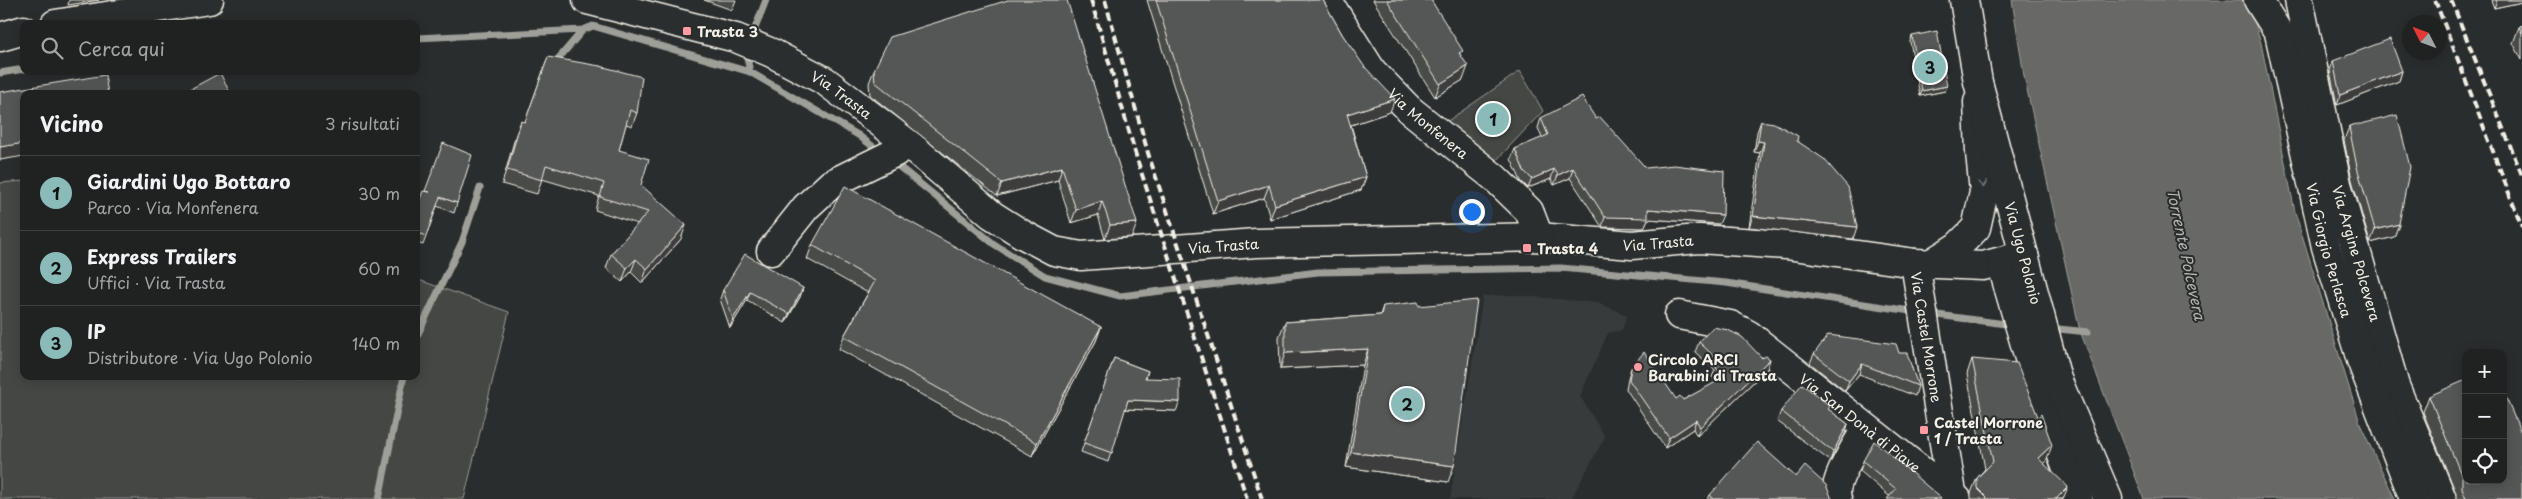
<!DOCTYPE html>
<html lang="it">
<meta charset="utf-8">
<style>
body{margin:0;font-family:"Playpen Sans",sans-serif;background:#2d2f2f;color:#f1f3f6}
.controls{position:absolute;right:15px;bottom:15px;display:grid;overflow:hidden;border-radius:10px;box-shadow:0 2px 12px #0003}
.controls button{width:45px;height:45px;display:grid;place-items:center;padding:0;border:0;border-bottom:1px solid #3d3f40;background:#202222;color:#f1f3f6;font:25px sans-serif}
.compass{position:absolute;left:2402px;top:15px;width:45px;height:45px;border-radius:50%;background:#202222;box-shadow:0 2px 12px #0003;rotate:312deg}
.you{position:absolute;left:1471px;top:211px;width:18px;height:18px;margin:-12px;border:4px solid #fff;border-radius:50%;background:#1a73e8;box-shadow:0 0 0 8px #1a73e833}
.badge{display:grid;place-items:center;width:32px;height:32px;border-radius:50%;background:#8bbbb9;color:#111;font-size:16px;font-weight:700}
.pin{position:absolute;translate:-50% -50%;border:2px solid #fff;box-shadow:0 1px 5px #0006}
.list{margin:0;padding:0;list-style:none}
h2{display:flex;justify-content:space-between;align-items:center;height:65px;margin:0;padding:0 20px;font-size:21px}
h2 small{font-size:16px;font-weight:400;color:#a2a4a5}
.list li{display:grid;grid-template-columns:32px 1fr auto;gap:15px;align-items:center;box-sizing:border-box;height:75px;padding:0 20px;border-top:1px solid #3d3f40}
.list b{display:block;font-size:19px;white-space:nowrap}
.list p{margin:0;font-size:16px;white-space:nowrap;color:#a2a4a5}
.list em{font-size:16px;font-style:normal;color:#a2a4a5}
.icon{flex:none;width:28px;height:28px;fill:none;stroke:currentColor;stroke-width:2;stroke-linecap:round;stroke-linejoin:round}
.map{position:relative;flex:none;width:2522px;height:499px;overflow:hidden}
.search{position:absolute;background:#202222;box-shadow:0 2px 12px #0003;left:20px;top:20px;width:400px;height:55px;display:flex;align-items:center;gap:12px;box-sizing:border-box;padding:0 18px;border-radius:10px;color:#a2a4a5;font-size:19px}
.panel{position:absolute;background:#202222;box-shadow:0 2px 12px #0003;left:20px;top:90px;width:400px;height:290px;border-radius:10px}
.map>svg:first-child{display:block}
.built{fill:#373a3a}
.green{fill:#444645;stroke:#9c9c96}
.water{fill:#676866;stroke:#9f9f9a}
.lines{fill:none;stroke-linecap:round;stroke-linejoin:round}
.stream{stroke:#9f9f9a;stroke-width:7}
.minor-casing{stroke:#f4f1e8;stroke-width:31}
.major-casing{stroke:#f4f1e8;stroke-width:31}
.minor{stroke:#2a2d2e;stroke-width:28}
.major{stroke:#2a2d2e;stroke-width:28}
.rail{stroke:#f4f1e8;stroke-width:4;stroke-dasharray:8 4;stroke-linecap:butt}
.wall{fill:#494b4a;stroke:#f4f1e8}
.shaded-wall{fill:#3c3d3c;stroke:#f4f1e8}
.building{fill:#555756;stroke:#f4f1e8}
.oneway{stroke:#71726f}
.poi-dot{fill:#ff9aa2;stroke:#2a2d2e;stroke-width:2}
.labels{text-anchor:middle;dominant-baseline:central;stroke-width:4;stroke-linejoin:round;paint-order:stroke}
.poi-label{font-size:14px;font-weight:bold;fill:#f4f1e8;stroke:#2a2d2e;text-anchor:start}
.street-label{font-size:14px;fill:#f4f1e8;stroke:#2a2d2e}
.water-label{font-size:15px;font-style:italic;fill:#b5b3ae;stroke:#2a2d2e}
</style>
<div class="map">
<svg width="2522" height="499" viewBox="0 0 2522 499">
<rect width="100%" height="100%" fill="#2a2d2e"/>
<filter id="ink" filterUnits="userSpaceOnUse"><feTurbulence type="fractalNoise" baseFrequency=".02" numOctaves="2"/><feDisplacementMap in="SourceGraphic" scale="10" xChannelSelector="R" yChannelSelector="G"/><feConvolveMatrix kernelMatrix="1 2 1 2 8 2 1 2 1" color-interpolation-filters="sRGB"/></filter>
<g filter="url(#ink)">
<path class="built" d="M1515,295L1598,303L1627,315L1622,330L1608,333L1580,396L1605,437L1571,499H1450L1483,296Z"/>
<path class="green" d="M1520,71L1543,111L1492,165L1439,127Z
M24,181V376H416V279L509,312L464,499H0V183Z"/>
<path class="water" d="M2012,0H2248L2261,43L2295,212L2361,426L2395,499H2144L2080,331L2024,76Z"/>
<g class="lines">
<path class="stream" d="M754,31L766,0
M416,38L583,30L593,26L750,72L858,135L880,152
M746,53L750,72
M559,58L583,30
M0,73L24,69
M891,160L994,244L1045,276L1120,296L1318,272L1561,268L1726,283L1917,312
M1930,314L2013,325
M2049,328L2088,332
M416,338L462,242L480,188
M379,499L404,376"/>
<g class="minor-casing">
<g id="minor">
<path id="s1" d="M587,0L736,38L772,53L825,81L911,146L992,215L1022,234L1054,251L1081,256L1256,243L1539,237L1632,245L1699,239L1786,245L1915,263L1983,266L2024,255"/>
<path id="s2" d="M1327,0L1372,71L1409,109L1495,178L1529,211L1539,237"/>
<path id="s3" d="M2299,0L2337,184L2395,386L2442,499"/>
<path d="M55,24L209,0"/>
<path d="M0,37L24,30"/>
<path d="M771,251L806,207L831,184L896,152"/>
<path d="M2001,262L2040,396L2078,499"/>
<path id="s4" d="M1915,263L1953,499"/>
<path d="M1930,264L1958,246L1976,228L1984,192L1980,153L1978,102"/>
<path id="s5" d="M1679,315L1730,325L1749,335L1957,499"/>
<path d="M1837,499C1831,482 1858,444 1866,428"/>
</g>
</g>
<g class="major-casing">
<g id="major">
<path id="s6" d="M1964,0L1978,82L2057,379L2108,499"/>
<path id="s7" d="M2258,0L2279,33L2326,247L2361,360L2414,499"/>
</g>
</g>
<use href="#minor" class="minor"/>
<use href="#major" class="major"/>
<path class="rail" d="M1091,0L1137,159L1247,499
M1105,0L1148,153L1262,499
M2435,0L2522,227
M2451,0L2522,175"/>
</g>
<path class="wall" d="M704,0H736L732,10Z
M1008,0L1132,237L1105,239L1098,215L1071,223L1058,180L997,196L870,95L869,83L874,70Z
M1147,0H1323L1342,34L1390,112L1351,125L1366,177L1361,190L1270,219L1264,198L1213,214Z
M1373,0H1431L1461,56L1463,80L1435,97Z
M2491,0H2522V2L2494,8Z
M2522,25V60L2513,43L2519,27Z
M1912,36L1947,86L1945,91L1920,96L1910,41Z
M548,57L637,113L632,126L626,124L619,150L641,185L681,239L642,283L631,272L622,282L606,268L611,254L638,224L595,210L599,196L542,179L537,194L502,184L516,134L521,121L525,122Z
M2333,61L2402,71L2399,81L2337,105L2330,71Z
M1541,118L1596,119L1646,168L1719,224L1648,219L1644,228L1602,227L1570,178L1554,185L1551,179L1528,188L1521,181L1511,159L1515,149L1542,138L1538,128Z
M1761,121L1797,141L1853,239L1749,227L1760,153L1754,152L1757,132Z
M2349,127L2399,224L2394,237L2370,243L2352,180L2344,140Z
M425,191L457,203L454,213L437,206L423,245L416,243V209Z
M812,245L1101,327L1096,341L1032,456L839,349L844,336L868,293L807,259Z
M803,288L800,297L785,323L747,300L730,328L720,299L723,290Z
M1383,306L1448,482L1346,467L1363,365L1280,369L1279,337L1285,322L1380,315Z
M1699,342L1770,359L1767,369L1697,436L1693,429L1665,448L1626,389L1628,378L1631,368L1676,399L1683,400L1717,382L1712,377L1715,370L1695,352Z
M1899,353L1918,386L1915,396L1859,374L1845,391L1810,363L1814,354Z
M1114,358L1148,371L1146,378L1176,411L1125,409L1108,462L1081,452Z
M1972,359L2047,460L2044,463L2063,499H1971V493L1977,478L1985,469L1967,374Z
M2429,396L2522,499H2456V493L2423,412Z
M1829,410L1848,424L1845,434L1830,461L1777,421L1781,411Z
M1863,461L1941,498L1889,496L1860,471Z
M1796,477L1832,499H1708L1710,495Z"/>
<path class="shaded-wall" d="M69,0H99L68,5Z
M2497,0H2522V2L2494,8Z
M1468,66L1463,80L1435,97L1440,84Z
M2402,71L2399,81L2337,105L2340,95Z
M1947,86L1945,91L1920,96L1922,91Z
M1395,99L1390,112L1342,128L1347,114Z
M1758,141L1764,142L1760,153L1754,152Z
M24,143V156L0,160V147Z
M1062,167L1058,180L997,196L1002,183Z
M1573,168L1570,178L1554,185L1558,175Z
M1554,169L1551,179L1528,188L1532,179Z
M1366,177L1361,190L1270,219L1275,205Z
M1269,185L1264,198L1213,214L1218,201Z
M1102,201L1098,215L1071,223L1076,210Z
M1648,209L1723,215L1719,224L1648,219L1644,228L1602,227L1605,217Z
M1753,216L1857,227L1853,239L1749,227Z
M1137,223L1132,237L1105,239L1110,225Z
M2399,224L2394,237L2370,243L2375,230Z
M686,225L681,239L642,283L647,269Z
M636,259L631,272L622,282L627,268Z
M803,288L800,297L785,323L789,314Z
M750,292L747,300L730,328L733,319Z
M1101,327L1096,341L1032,456L1037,443Z
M1368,349L1363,365L1280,369L1285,353Z
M1770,359L1767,369L1697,436L1700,427Z
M1862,364L1859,374L1845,391L1849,381Z
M1128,400L1180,402L1176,411L1125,409Z
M1696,420L1693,429L1665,448L1669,438Z
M1848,424L1845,434L1830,461L1833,452Z
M2052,445L2047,460L2033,474L2038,458Z
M1351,452L1454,466L1448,482L1346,467Z
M2068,487L2063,499H2056Z"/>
<path class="building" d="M1008,0H1067L1137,223L1110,225L1102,201L1076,210L1062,167L1002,183L875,82L874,70L890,37Z
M1156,0H1323L1342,34L1364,66L1395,99L1347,114L1366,177L1275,205L1269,185L1218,201Z
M1387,0H1431L1463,51L1459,53L1468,66L1440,84Z
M2522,25V33L2519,27Z
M1937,31L1947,86L1922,91L1912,36Z
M2390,39L2402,71L2340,95L2333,61Z
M548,57L600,66L642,77L637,113L630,110L619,150L649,159L641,185L686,225L647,269L636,259L627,268L611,254L648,212L600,197L604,183L546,165L542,180L507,170L521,121L525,122Z
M220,73L229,91L224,94H181Z
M105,75L108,94H24V143L0,147V92Z
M1582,97L1596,119L1600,117L1646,168L1674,165L1724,171L1723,215L1648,209V218L1605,217L1573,168L1558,175L1554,169L1532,179L1524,171L1515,149L1548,135L1541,118Z
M2397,115L2410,167L2399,224L2375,230L2357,167L2349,127Z
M1761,121L1774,123L1798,136L1797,141L1824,159L1848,187L1857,227L1753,216L1764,142L1758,141Z
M443,143L472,155L457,203L440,197L426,236L416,232V209L423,191L430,192L425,191Z
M845,186L1101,327L1037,443L844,336L875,281L812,245Z
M745,254L803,288L789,314L750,292L733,319L723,290Z
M1477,300L1454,466L1351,452L1368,349L1285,353V322L1381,315L1383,306L1418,302L1419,306Z
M1713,327L1728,330L1742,337L1762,358L1766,356L1770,359L1700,427L1696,420L1669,438L1629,380L1631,368L1644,352L1676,399L1680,396L1683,400L1725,377L1716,368L1720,362L1699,342Z
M1828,335L1896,344L1899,353H1907L1918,386L1862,364L1849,381L1814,354Z
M1114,358L1148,371L1145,378L1180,379V402L1128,400L1112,453L1084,443Z
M1972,359L2017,363L2038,417L2041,414L2052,445L2038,458L2068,487L2056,499H1988L1977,488V478L1993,462Z
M2466,380V480H2503V391L2522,435V499H2466L2462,489V477L2429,396Z
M1802,384L1830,406L1828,409L1848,424L1833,452L1781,411Z
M1874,441L1941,498L1940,499H1887L1896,489L1863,461Z
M1757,442L1796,477L1805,466L1826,485L1832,499H1714L1710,495Z"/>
<defs><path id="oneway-chevron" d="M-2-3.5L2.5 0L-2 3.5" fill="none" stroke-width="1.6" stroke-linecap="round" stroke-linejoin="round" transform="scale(1.25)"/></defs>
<use class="oneway" href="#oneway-chevron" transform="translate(1983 184) rotate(84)"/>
</g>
<g class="poi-dot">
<rect x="682" y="26" width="10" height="10" rx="2.5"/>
<rect x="1522" y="243" width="10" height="10" rx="2.5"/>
<circle cx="1638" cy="367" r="5"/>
<rect x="1919" y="425" width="10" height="10" rx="2.5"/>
</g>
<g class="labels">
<g class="poi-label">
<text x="697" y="31">Trasta 3</text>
<text x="1537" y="248">Trasta 4</text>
<text x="1648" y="359">Circolo ARCI<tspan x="1648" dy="16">Barabini di Trasta</tspan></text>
<text x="1934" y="422">Castel Morrone<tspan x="1934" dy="16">1 / Trasta</tspan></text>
</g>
<g class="street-label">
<text stroke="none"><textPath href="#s1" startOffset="274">Via Trasta</textPath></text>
<text stroke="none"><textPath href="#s2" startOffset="161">Via Monfenera</textPath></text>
<text stroke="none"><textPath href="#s1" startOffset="1144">Via Trasta</textPath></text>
<text stroke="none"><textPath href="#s1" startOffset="709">Via Trasta</textPath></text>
<text stroke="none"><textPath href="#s7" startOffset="262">Via Giorgio Perlasca</textPath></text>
<text stroke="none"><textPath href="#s6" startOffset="260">Via Ugo Polonio</textPath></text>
<text stroke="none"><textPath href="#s3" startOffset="260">Via Argine Polcevera</textPath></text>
<text stroke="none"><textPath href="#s4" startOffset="75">Via Castel Morrone</textPath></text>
<text stroke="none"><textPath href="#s5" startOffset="215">Via San Donà di Piave</textPath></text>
</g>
<g class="water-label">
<text transform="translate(2187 254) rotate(78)">Torrente Polcevera</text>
</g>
</g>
</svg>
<div class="controls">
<button>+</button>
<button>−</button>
<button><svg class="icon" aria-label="locate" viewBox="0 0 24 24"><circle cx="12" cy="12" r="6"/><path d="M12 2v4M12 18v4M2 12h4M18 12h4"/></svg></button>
</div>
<svg class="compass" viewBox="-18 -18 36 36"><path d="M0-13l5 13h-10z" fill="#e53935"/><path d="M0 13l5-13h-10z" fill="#a2a4a5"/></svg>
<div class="you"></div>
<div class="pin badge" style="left:1493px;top:119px">1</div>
<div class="pin badge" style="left:1407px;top:404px">2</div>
<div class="pin badge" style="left:1930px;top:67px">3</div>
<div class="search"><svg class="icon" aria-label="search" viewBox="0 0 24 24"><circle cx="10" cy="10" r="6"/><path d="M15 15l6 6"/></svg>Cerca qui</div>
<section class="panel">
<h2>Vicino<small>3 risultati</small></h2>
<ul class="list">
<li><span class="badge">1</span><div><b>Giardini Ugo Bottaro</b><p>Parco · Via Monfenera</p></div><em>30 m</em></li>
<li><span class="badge">2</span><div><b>Express Trailers</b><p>Uffici · Via Trasta</p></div><em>60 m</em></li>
<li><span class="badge">3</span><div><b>IP</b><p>Distributore · Via Ugo Polonio</p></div><em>140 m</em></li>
</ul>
</section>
</div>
